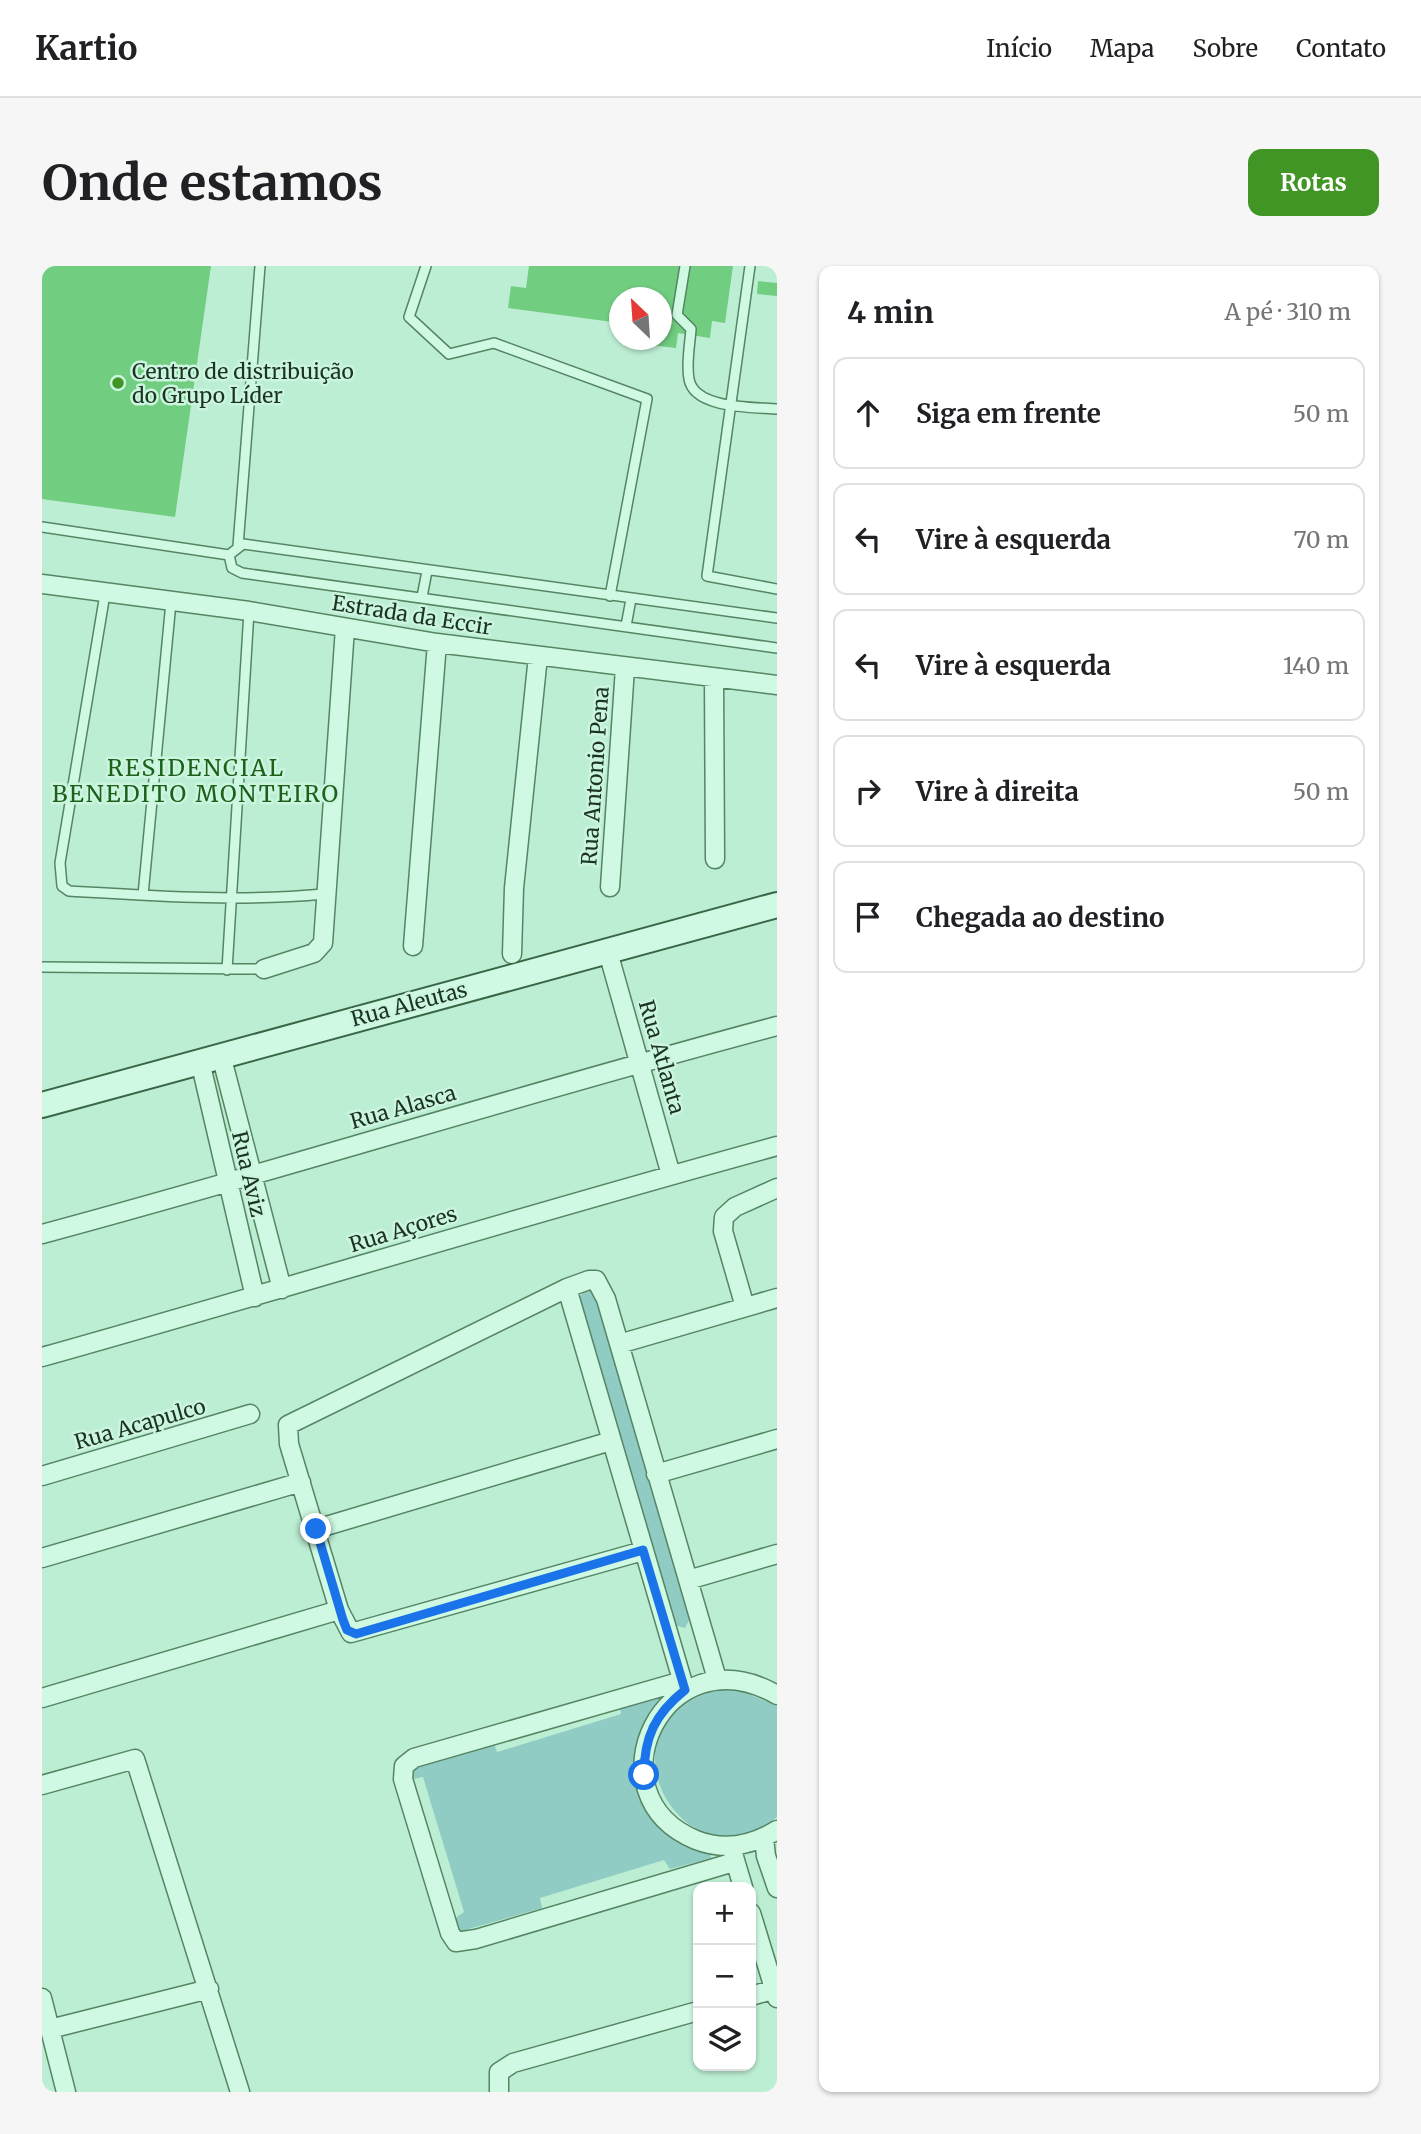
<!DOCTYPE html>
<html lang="pt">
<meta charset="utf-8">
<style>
body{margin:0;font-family:Merriweather,serif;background:#f6f6f6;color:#202124}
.controls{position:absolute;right:21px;bottom:21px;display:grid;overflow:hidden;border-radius:14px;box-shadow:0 2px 5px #0004}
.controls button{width:63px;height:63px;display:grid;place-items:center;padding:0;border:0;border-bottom:2px solid #e0e0e0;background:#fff;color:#202124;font:35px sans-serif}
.compass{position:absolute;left:567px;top:21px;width:63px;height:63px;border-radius:50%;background:#fff;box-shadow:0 2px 5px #0004;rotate:335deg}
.stop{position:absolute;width:21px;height:21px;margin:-16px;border:5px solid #1a73e8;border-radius:50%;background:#fff}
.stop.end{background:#1a73e8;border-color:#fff;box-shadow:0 2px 7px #0008}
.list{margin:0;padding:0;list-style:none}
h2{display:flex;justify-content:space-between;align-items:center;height:91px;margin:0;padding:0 28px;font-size:30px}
h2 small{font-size:23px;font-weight:400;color:#757577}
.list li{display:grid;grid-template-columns:46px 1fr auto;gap:21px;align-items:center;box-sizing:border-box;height:112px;margin:0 14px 14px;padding:0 14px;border:2px solid #e0e0e0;border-radius:14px}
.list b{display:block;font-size:26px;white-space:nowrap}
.list em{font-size:23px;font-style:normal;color:#757577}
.icon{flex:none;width:38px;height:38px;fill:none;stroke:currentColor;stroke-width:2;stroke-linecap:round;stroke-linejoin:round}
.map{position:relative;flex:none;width:735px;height:1826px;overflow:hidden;border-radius:14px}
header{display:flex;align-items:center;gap:42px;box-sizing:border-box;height:98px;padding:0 35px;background:#fff;border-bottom:2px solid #e0e0e0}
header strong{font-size:33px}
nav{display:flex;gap:38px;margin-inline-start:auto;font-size:24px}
.intro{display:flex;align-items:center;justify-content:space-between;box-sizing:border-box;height:168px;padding:0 42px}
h1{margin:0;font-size:49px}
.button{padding:18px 32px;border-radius:14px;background:#419525;color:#fff;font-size:24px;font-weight:700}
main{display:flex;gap:42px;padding:0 42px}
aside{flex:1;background:#fff;border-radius:14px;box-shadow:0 2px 5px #0004}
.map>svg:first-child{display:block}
.green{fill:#90ccc4}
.building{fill:#71cd80}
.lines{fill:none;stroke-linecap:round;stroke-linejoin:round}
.lane-casing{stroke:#558563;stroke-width:12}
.street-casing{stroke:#558563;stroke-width:21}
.secondary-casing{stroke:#396745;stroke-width:28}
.lane{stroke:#cff9e2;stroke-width:9}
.street{stroke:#cff9e2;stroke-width:18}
.secondary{stroke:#cff9e2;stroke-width:24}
.route{stroke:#1a73e8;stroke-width:9}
.poi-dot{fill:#419525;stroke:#cbf5df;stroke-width:2.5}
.labels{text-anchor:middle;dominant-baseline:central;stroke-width:5;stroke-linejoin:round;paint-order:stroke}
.poi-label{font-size:21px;fill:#1b3421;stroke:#cbf5df;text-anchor:start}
.street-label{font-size:21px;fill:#1b3421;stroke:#cbf5df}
.neighbourhood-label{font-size:23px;letter-spacing:2px;fill:#1c6119;stroke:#cbf5df}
</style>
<header>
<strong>Kartio</strong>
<nav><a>Início</a><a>Mapa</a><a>Sobre</a><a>Contato</a></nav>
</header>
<div class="intro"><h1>Onde estamos</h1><a class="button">Rotas</a></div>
<main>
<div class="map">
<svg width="735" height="1826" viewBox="0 0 735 1826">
<rect width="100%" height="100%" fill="#bceed3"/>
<path class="green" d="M545,1023L553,1027L648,1352L643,1362L632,1359L537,1031Z
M692,1422L735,1440V1551C639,1634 538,1439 692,1422Z
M624,1428C566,1488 593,1561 668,1585L669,1592L628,1603L622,1594L498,1632L500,1642L416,1666L412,1653L422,1646L381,1511L371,1513L367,1500L451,1475L455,1486L579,1448L577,1438Z"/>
<path class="building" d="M0,0H169L133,251L0,233Z
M487,0H691L683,57L670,55L668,72L636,67L634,82L608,79L609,74H620V32H578V57L466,42L469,20L484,22Z
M716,15L735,17V30L715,28Z"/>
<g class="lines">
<g class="lane-casing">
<path id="lane" d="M384,0L367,51L407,88L452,77L605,133L568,330
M643,0L635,49L649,63C648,78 644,97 647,113C652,143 711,141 735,143
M708,0L665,310L735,323
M0,261L187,289
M196,280L218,0
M63,328L18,597L20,620L27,625C112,630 197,636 282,628
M380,331L385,305
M735,352L201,278L187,289L190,302L200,307L735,382
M584,360L589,333
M101,629L129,336
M0,701L222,703
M185,704L207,345"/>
</g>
<g class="street-casing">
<path id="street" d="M0,318L207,345L395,377L735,419
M672,412L673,593
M568,621L583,402
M371,680L395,377
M566,686L629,909
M470,688L472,622L496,390
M222,703L272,687L281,677L303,362
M179,789L240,1023
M158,795L213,1031
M0,968C246,902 489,825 735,760
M525,1022L643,1424
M703,1041L681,965L682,951L693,941L735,922
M577,1078L735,1032
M0,1091C246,1022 489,947 735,880
M614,1208L735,1173
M0,1210L208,1148
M274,1263L569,1175
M601,1285L309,1367L297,1344L247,1178L246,1159L525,1022L547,1014H554L564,1033L675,1413
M0,1292L259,1216
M646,1314L735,1288
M640,1415L372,1492L362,1500L361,1513L408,1667L414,1676L434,1673L692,1596
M735,1429C622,1364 545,1529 654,1574C682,1585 709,1580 735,1564
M0,1432L297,1344
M0,1519L93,1493L198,1826
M722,1572L724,1590L735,1622
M690,1584L701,1621
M709,1647L735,1732
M709,1730L733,1723
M0,1732L24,1826
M8,1763L167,1723
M457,1826V1806L471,1797L656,1745"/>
</g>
<g class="secondary-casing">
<path id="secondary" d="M0,839L735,639"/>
</g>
<use href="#lane" class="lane"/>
<use href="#street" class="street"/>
<use href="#secondary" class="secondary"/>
</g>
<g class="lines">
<path class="route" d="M274,1263L301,1354L305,1364L314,1368L601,1284L643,1424C613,1448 602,1471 602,1509"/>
</g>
<circle class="poi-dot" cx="76" cy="117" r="7"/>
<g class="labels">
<g class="poi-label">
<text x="90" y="105">Centro de distribuição<tspan x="90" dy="24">do Grupo Líder</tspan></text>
</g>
<g class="street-label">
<text transform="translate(370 349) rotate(9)">Estrada da Eccir</text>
<text transform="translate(553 510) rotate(-86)">Rua Antonio Pena</text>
<text transform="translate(367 738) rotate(-15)">Rua Aleutas</text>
<text transform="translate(620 791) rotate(74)">Rua Atlanta</text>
<text transform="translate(361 841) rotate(-16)">Rua Alasca</text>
<text transform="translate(207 908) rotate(77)">Rua Aviz</text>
<text transform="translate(361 963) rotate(-17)">Rua Açores</text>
<text transform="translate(98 1158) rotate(-16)">Rua Acapulco</text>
</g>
<g class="neighbourhood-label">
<text x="154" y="501">RESIDENCIAL<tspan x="154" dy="26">BENEDITO MONTEIRO</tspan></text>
</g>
</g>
</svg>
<div class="controls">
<button>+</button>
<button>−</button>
<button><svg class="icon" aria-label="layers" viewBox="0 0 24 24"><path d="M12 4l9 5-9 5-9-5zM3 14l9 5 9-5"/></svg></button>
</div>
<svg class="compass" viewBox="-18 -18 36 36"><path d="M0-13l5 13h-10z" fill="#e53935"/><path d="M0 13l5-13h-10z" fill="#757577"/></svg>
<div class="stop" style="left:602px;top:1509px"></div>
<div class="stop end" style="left:274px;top:1263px"></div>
</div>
<aside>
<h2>4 min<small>A pé · 310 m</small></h2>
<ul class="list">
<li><svg class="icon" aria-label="ahead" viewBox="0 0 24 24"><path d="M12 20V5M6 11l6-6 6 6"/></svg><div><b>Siga em frente</b></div><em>50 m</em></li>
<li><svg class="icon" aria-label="left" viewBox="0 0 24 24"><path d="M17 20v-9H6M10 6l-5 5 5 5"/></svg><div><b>Vire à esquerda</b></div><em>70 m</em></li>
<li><svg class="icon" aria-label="left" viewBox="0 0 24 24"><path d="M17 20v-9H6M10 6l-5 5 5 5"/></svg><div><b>Vire à esquerda</b></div><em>140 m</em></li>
<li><svg class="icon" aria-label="right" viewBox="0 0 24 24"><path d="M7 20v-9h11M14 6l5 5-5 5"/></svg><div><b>Vire à direita</b></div><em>50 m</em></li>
<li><svg class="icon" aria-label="arrive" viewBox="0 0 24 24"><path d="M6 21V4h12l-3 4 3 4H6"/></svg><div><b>Chegada ao destino</b></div></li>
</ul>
</aside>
</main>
